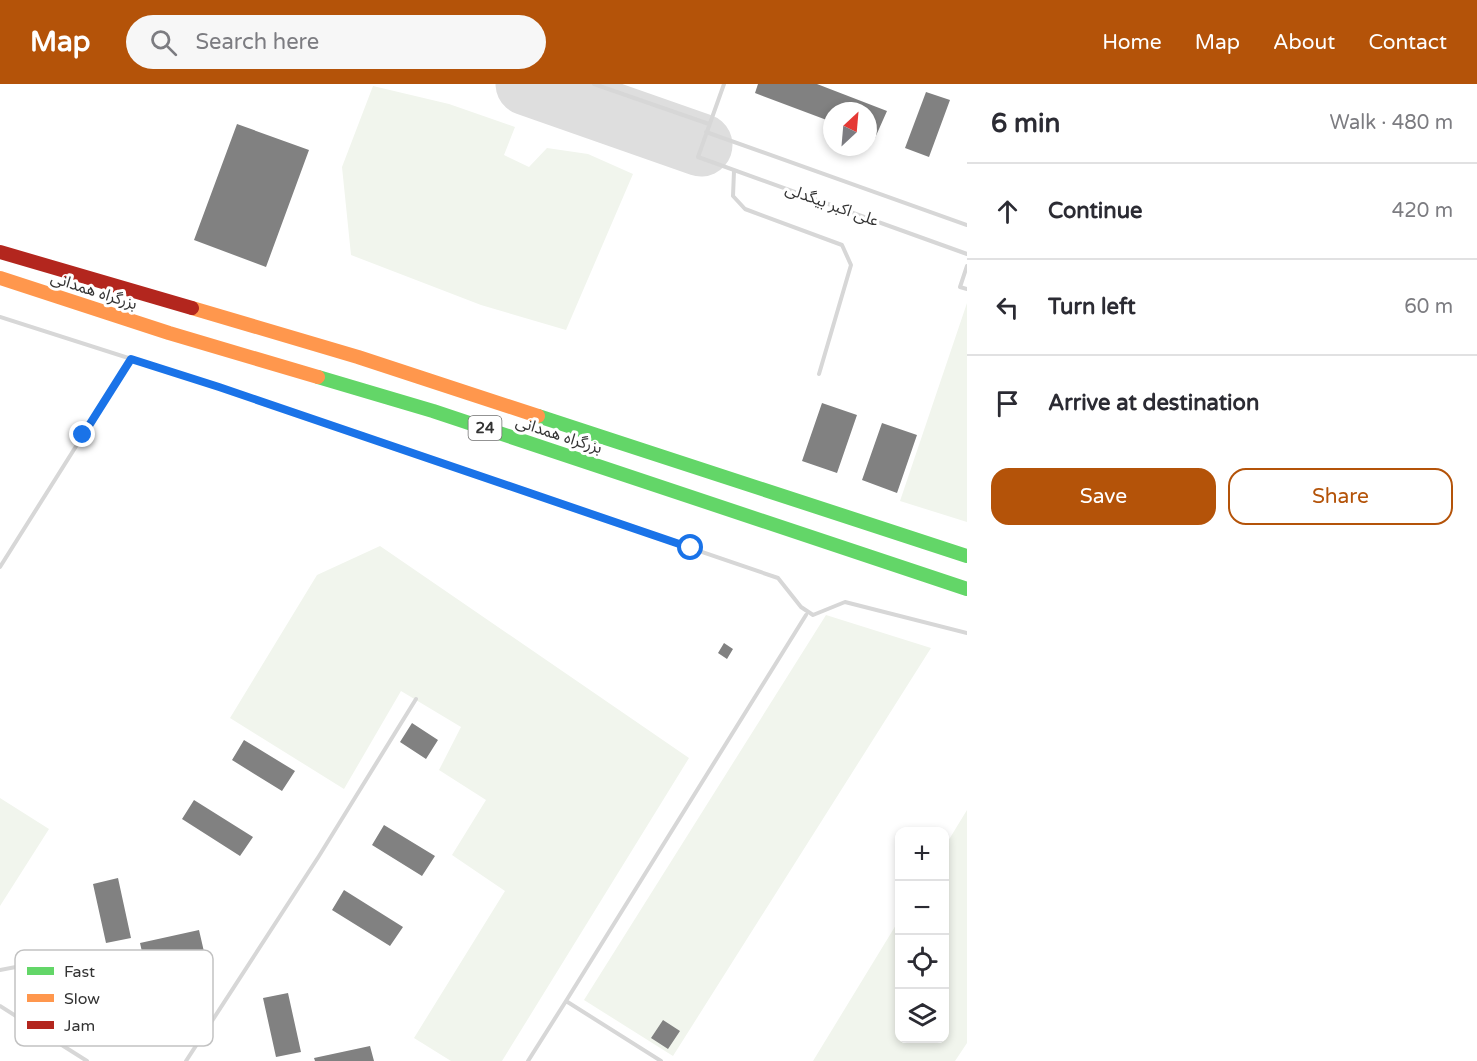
<!DOCTYPE html>
<meta charset="utf-8">
<style>
body{margin:0;font-family:"Varela Round","Noto Sans Arabic",sans-serif;background:#f7f7f7;color:#2b2b33}
.controls{position:absolute;right:18px;bottom:18px;display:grid;overflow:hidden;border-radius:12px;box-shadow:0 3px 9px #0003}
.controls button{width:54px;height:54px;display:grid;place-items:center;padding:0;border:0;border-bottom:2px solid #e1e1e2;background:#fff;color:#2b2b33;font:30px sans-serif}
.compass{position:absolute;left:823px;top:18px;width:54px;height:54px;border-radius:50%;background:#fff;box-shadow:0 3px 9px #0003;rotate:26deg}
.stop{position:absolute;width:18px;height:18px;margin:-14px;border:4px solid #1a73e8;border-radius:50%;background:#fff}
.stop.end{background:#1a73e8;border-color:#fff;box-shadow:0 2px 6px #0008}
.list{margin:0;padding:0;list-style:none}
h2{display:flex;justify-content:space-between;align-items:center;height:78px;margin:0;padding:0 24px;font-size:26px}
h2 small{font-size:20px;font-weight:400;color:#7c7c81}
.list li{display:grid;grid-template-columns:39px 1fr auto;gap:18px;align-items:center;box-sizing:border-box;height:96px;padding:0 24px;border-top:2px solid #e1e1e2}
.list b{display:block;font-size:22px;white-space:nowrap}
.list em{font-size:20px;font-style:normal;color:#7c7c81}
.actions{display:flex;gap:12px;padding:18px 24px}
.actions a{flex:1;padding:14px 0;border:2px solid #b45309;border-radius:18px;text-align:center;font-size:21px;color:#b45309}
.actions .main{background:#b45309;color:#fff}
.icon{flex:none;width:33px;height:33px;fill:none;stroke:currentColor;stroke-width:2;stroke-linecap:round;stroke-linejoin:round}
.map{position:relative;flex:none;width:967px;height:977px;overflow:hidden}
header{display:flex;align-items:center;gap:36px;box-sizing:border-box;height:84px;padding:0 30px;background:#b45309;color:#fff}
header strong{font-size:28px}
nav{display:flex;gap:33px;margin-inline-start:auto;font-size:21px}
.search{width:420px;height:54px;background:#f7f7f7;display:flex;align-items:center;gap:15px;box-sizing:border-box;padding:0 21px;border-radius:33px;color:#7c7c81;font-size:22px}
main{display:flex}
aside{flex:1;background:#fff}
.map>svg:first-child{display:block}
.green{fill:#f1f5ed}
.lines{fill:none;stroke-linecap:round;stroke-linejoin:round}
.runway{stroke:#dedede;stroke-width:63}
.building{fill:#818181}
.lane{stroke:#d7d7d7;stroke-width:4}
.fast{stroke:#63d668;stroke-width:14}
.slow{stroke:#ff974d;stroke-width:14}
.jam{stroke:#b3261e;stroke-width:14}
.route{stroke:#1a73e8;stroke-width:8}
.labels{text-anchor:middle;dominant-baseline:central;stroke-width:6;stroke-linejoin:round;paint-order:stroke}
.shield{fill:#fff;stroke:#707070;stroke-width:1.5}
.shield-label{font-size:15px;font-weight:bold;fill:#333}
.street-label{font-size:16px;fill:#333;stroke:#fff}
.key{fill:#fff;stroke:#c2c2c2;stroke-width:1.5}
.key-label{font-size:16px;fill:#333}
</style>
<header>
<strong>Map</strong>
<div class="search"><svg class="icon" aria-label="search" viewBox="0 0 24 24"><circle cx="10" cy="10" r="6"/><path d="M15 15l6 6"/></svg>Search here</div>
<nav><a>Home</a><a>Map</a><a>About</a><a>Contact</a></nav>
</header>
<main>
<div class="map">
<svg width="967" height="977" viewBox="0 0 967 977">
<rect width="100%" height="100%" fill="#fff"/>
<path class="green" d="M373,2L449,20L515,43L504,71L529,83L547,64L588,70L633,90L566,246L481,221L351,171L342,83Z
M967,219V438L900,417Z
M380,462L689,674L502,977H451L414,954L505,807L452,771L486,716L439,686L461,643L401,607L344,705L230,634L317,491Z
M826,531L931,564L673,972L584,916Z
M0,714L49,745L0,822Z
M967,726V959L955,977H813L899,836L900,954H944L945,762Z"/>
<g class="lines">
<path class="runway" d="M527,0L701,61"/>
</g>
<path class="building" d="M758,0H817L887,27L875,54L868,51V27H832V38L755,9Z
M926,8L950,16L929,73L905,64Z
M237,40L309,66L266,183L194,156Z
M822,319L857,331L837,389L802,377Z
M882,339L917,351L897,409L862,396Z
M724,559L733,565L727,575L718,569Z
M412,639L438,656L426,675L400,658Z
M244,656L295,687L282,707L232,676Z
M194,716L253,753L240,772L182,735Z
M384,741L435,772L422,792L372,761Z
M118,794L131,854L106,859L93,800Z
M344,806L403,843L390,862L332,826Z
M199,846L205,872L146,885L140,859Z
M288,909L301,968L276,973L263,914Z
M663,936L680,947L668,965L651,954Z
M370,962L374,977H315L314,974Z"/>
<g class="lines">
<path class="lane" d="M594,0L709,40
M724,0L698,73L967,170
M706,48L967,141
M734,87L733,112L745,125L842,161L851,181L819,290
M967,182L960,203L967,205
M0,233L219,303L778,494L801,523L813,531L845,518L967,549
M0,483L131,275
M0,886L83,870
M0,922L87,977
M186,977L319,772L416,615
M528,977L566,917
M661,977L566,917L806,531"/>
<path class="fast" d="M318,293L433,327L967,505
M538,332L967,472"/>
<path class="slow" d="M0,194L169,249L318,293
M192,224L358,273L538,332"/>
<path class="jam" d="M0,168L192,224"/>
</g>
<g class="lines">
<path class="route" d="M83,351L131,275L219,303L691,464"/>
</g>
<g class="labels">
<rect class="shield" x="468.5" y="332" width="33" height="24" rx="4.5"/>
<g class="shield-label">
<text x="485" y="344">24</text>
</g>
<g class="street-label">
<text transform="translate(832 121) rotate(20)">علی اکبر بیگدلی</text>
<text transform="translate(94 207) rotate(18)">بزرگراه همدانی</text>
<text transform="translate(559 351) rotate(18)">بزرگراه همدانی</text>
</g>
</g>
<rect x="15" y="866" width="198" height="96" rx="9" class="key"/>
<rect x="27" y="883" width="27" height="8" fill="#63d668"/>
<rect x="27" y="910" width="27" height="8" fill="#ff974d"/>
<rect x="27" y="937" width="27" height="8" fill="#b3261e"/>
<g class="key-label">
<text x="64" y="893">Fast</text>
<text x="64" y="920">Slow</text>
<text x="64" y="947">Jam</text>
</g>
</svg>
<div class="controls">
<button>+</button>
<button>−</button>
<button><svg class="icon" aria-label="locate" viewBox="0 0 24 24"><circle cx="12" cy="12" r="6"/><path d="M12 2v4M12 18v4M2 12h4M18 12h4"/></svg></button>
<button><svg class="icon" aria-label="layers" viewBox="0 0 24 24"><path d="M12 4l9 5-9 5-9-5zM3 14l9 5 9-5"/></svg></button>
</div>
<svg class="compass" viewBox="-18 -18 36 36"><path d="M0-13l5 13h-10z" fill="#e53935"/><path d="M0 13l5-13h-10z" fill="#7c7c81"/></svg>
<div class="stop" style="left:691px;top:464px"></div>
<div class="stop end" style="left:83px;top:351px"></div>
</div>
<aside>
<h2>6 min<small>Walk · 480 m</small></h2>
<ul class="list">
<li><svg class="icon" aria-label="ahead" viewBox="0 0 24 24"><path d="M12 20V5M6 11l6-6 6 6"/></svg><div><b>Continue</b></div><em>420 m</em></li>
<li><svg class="icon" aria-label="left" viewBox="0 0 24 24"><path d="M17 20v-9H6M10 6l-5 5 5 5"/></svg><div><b>Turn left</b></div><em>60 m</em></li>
<li><svg class="icon" aria-label="arrive" viewBox="0 0 24 24"><path d="M6 21V4h12l-3 4 3 4H6"/></svg><div><b>Arrive at destination</b></div></li>
</ul>
<div class="actions"><a class="main">Save</a><a>Share</a></div>
</aside>
</main>
